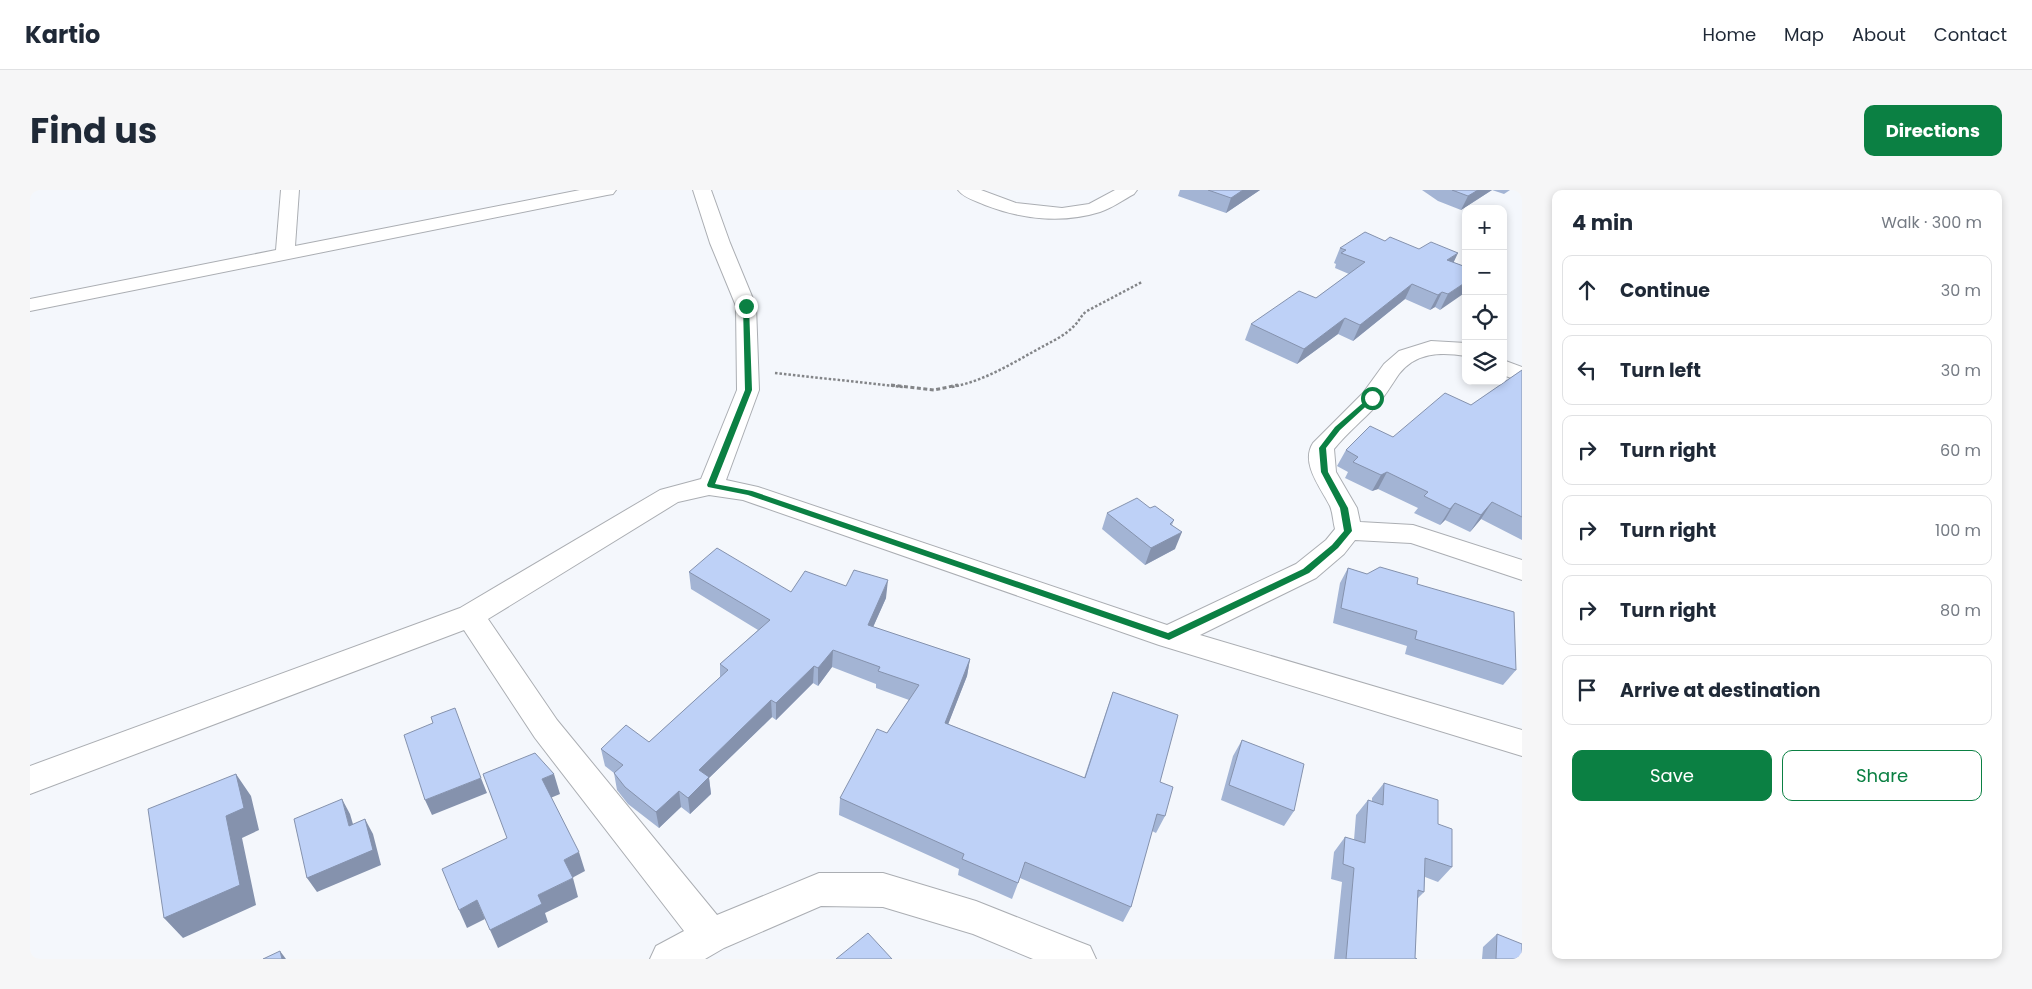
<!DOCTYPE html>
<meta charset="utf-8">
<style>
body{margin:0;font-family:Poppins,sans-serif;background:#f6f6f7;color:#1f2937}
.controls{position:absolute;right:15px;top:15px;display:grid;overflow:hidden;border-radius:10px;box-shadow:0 2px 8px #0003}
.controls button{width:45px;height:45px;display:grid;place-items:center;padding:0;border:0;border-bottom:1px solid #e0e1e3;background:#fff;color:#1f2937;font:25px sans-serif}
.stop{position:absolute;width:15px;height:15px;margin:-11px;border:4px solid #0b8043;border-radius:50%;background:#fff}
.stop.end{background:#0b8043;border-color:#fff;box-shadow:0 1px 5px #0008}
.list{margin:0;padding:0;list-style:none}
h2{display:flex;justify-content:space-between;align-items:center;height:65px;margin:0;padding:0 20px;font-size:21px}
h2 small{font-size:16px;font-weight:400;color:#747a83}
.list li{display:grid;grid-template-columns:32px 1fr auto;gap:15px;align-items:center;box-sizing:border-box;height:70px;margin:0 10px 10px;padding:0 10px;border:1px solid #e0e1e3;border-radius:10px}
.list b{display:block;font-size:19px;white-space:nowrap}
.list em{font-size:16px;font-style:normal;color:#747a83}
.actions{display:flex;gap:10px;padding:15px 20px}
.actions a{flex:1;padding:11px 0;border:1px solid #0b8043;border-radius:10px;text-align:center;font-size:18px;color:#0b8043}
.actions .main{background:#0b8043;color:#fff}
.icon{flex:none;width:28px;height:28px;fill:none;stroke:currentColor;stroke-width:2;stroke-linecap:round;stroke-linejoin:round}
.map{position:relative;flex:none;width:1492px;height:769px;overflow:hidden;border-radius:10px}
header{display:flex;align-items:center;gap:30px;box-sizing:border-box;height:70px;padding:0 25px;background:#fff;border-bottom:1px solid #e0e1e3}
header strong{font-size:24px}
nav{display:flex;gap:28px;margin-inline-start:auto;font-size:18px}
.intro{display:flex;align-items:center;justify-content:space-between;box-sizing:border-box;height:120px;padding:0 30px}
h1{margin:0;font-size:35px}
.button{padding:12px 22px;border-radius:10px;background:#0b8043;color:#fff;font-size:18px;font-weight:700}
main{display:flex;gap:30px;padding:0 30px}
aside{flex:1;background:#fff;border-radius:10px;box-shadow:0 2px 8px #0003}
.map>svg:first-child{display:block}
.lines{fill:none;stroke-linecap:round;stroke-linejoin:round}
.minor-casing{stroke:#abaeb3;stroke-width:2}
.path-far1{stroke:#838588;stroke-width:2.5;stroke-dasharray:2.5 2;stroke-linecap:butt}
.path{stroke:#838588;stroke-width:3;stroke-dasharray:4 2.5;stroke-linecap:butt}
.minor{fill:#fff;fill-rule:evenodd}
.wall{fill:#a3b4d4}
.shaded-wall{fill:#8592ad}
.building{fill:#bed1f7;stroke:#8592ad}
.route{fill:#0b8043}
</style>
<header>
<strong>Kartio</strong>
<nav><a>Home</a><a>Map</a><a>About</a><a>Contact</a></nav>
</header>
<div class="intro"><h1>Find us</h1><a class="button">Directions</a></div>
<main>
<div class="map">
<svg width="1492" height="769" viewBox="0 0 1492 769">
<rect width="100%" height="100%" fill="#f4f7fc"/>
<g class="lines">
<g class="minor-casing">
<path id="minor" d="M251,0H269L265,56L550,0H586L583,4L577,5L0,121V109L246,60Z
M663,0H681L700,53L726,116L729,200L696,290L728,297L1137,435L1266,374L1296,350L1305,339C1303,332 1303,323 1300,316C1291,298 1270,273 1283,253L1333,203L1354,174L1369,161L1401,151L1436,153V166C1411,162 1386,162 1369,184C1362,194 1356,205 1347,215C1333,230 1317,243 1304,259L1306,282L1327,318L1330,332L1383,335L1492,370V390L1381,353L1325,350L1314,364L1286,388L1170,445L1492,540V566L1129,455L713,310L679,305L648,312L458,429L527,530L687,725L789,683H853L946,711L1047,751L1060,756L1066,769H1003L943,744L853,717L791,716L694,758L675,769H620L626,756L654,741L505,548L434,440L0,604V576L430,418L630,300L671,289L707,200L706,116L680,53Z
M928,0H951L986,13L1032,18L1059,14L1085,0H1107L1104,4C1093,10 1082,18 1070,22C1032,34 991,29 955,15C946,11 934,8 928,0Z
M1473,170L1492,177V192L1473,185Z"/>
</g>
<path class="path-far1" d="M745,183L873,197
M922,197C954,191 981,174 1010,158C1021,152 1036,145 1045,135C1050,130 1051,125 1057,121L1112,92"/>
<path class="path" d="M861,195L904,200L928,195"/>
<use href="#minor" class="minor"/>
</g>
<path class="wall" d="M1150,0H1230L1196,23L1148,6Z
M1392,0H1480L1474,4L1462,0L1431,20L1408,11Z
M1355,51L1423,72L1436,77L1410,120L1405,117L1400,120L1375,109L1323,151L1308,144L1267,174L1215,150L1221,134L1286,108L1319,84L1305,78L1306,74L1304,73L1310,58Z
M1492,180V350L1451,329L1440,342L1415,330L1410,335L1384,323L1388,318L1348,299L1342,301L1315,288L1318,282L1307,276L1316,260L1363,247L1441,215Z
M1120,318L1144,330L1142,335L1145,359L1115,375L1072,339L1077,323Z
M1318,378L1337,384L1387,394L1486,480L1473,495L1375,464L1377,456L1303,433L1310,393Z
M659,382L761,402L816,396L856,408L843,437L940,469L937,486L918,534L1054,588L1077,519L1083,502L1130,592L1135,626L1126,643L1122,641L1101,717L1093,732L990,688L982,709L928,685L929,679L809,625L810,608L857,543L879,510L846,498V494L802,477L788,496L783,493L746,530L742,527L679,588L681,604L660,624L651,617L629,638L598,614L587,600L584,583L575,576L571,559L619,552L690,487V474L728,440L661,399Z
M1212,550L1264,621L1254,636L1191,610L1203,566Z
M1354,593L1408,634L1422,677L1408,692L1395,687L1394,702L1387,709L1385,768L1387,769H1304L1312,692L1301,689L1304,662L1315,647L1324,650L1326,625L1338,610L1342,611V608Z
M1467,744L1492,769H1452L1453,757Z"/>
<path class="shaded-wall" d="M1213,0H1230L1196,23L1201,8Z
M1448,0H1462L1431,20L1438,6Z
M1428,63L1421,78L1417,70Z
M1436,92V102L1410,120L1418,104Z
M1382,94L1375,109L1323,151L1330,135Z
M1412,102L1405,117L1400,120L1408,105Z
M1315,128L1308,144L1267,174L1274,159Z
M1357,282L1348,299L1342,301L1351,285Z
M1462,312L1451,329L1440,342L1451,325Z
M1425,313L1415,330L1410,335L1420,319Z
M1152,342L1145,359L1115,375L1121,358Z
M858,390L856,408L836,453L838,435Z
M803,460L802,477L788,496V478Z
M940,469L937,486L912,550L915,533Z
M784,476L783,493L746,530V513Z
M741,510L742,527L679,588L681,604L660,624L658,608L669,580Z
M206,584L221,606L229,640L212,648L226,715L153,748L134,728L196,626Z
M524,584L530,604L518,609L512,589Z
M451,588L457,603L402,625L395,610Z
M649,601L651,617L629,638L626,622Z
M312,609L320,624L328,651L319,636Z
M335,629L343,644L351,675L287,702L277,688Z
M549,662L555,681L540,689L534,670Z
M543,688L548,707L515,723L518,732L468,758L460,740L508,705Z
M447,710L455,729L437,738L429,720Z
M250,761L256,769H252Z"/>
<path class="building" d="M1178,0H1213L1201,8Z
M1422,0H1448L1438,6Z
M1335,42L1355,51L1360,47L1389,59L1401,52L1428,63L1417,70L1436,77V92L1418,104L1412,102L1408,105L1382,94L1330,135L1315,128L1274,159L1221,134L1269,101L1286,108L1335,72L1311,63L1316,60L1310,58Z
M1492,180V327L1462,312L1451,325L1425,313L1420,319L1394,306L1398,302L1357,282L1351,285L1323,272L1328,267L1316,260L1340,236L1363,247L1415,203L1441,215Z
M1107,308L1120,318L1125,316L1144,330L1140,334L1152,342L1121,358L1077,323Z
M687,358L761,402L775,381L816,396L824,380L858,390L838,435L940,469L915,533L1055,588L1083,502L1148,525L1130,592L1143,597L1135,626L1127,624L1101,717L995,672L988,693L932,669L934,664L810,608L847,539L857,543L889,495L848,481L850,477L803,460L788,478L784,476L746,513L741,510L669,580L679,587L658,608L649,601L626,622L595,597L584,583L593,575L571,559L596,535L619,552L698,480L690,474L740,430L659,382Z
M1350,377L1388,388L1387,394L1484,422L1486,480L1385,449L1387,441L1311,418L1318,378L1337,384Z
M425,518L451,588L395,610L374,545L403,533L401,527Z
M1212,550L1274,574L1264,621L1199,595Z
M505,563L524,584L512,589L549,662L534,670L543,688L508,705L512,714L460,740L447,710L429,720L412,679L477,648L453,584Z
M206,584L214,618L196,626L210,695L134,728L118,619Z
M1354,593L1408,610V634L1422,639V677L1395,668L1394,702L1388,700L1385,768L1387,769H1316L1324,678L1313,674L1315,647L1335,653L1338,610L1353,615Z
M312,609L319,636L335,629L343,660L277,688L264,629Z
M838,743L862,769H806Z
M1467,744L1492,754V769H1466Z
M250,761L252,769H233Z"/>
<path class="route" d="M716,114L719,116L722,200L685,294L722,301L1138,443L1273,379L1302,355L1314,341L1310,318L1291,282L1289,258L1305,237L1342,205L1344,206V209L1310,240L1296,258L1298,282L1318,318L1322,341L1308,358L1279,383L1139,450L718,305L678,297L677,295L715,200L713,116Z"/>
</svg>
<div class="controls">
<button>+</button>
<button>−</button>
<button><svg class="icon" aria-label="locate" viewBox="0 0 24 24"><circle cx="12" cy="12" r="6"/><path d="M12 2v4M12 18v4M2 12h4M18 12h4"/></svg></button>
<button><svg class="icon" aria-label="layers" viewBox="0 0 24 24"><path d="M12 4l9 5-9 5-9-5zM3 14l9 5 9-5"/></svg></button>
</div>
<div class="stop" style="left:1342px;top:208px"></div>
<div class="stop end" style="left:716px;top:116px"></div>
</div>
<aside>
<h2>4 min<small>Walk · 300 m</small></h2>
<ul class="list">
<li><svg class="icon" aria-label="ahead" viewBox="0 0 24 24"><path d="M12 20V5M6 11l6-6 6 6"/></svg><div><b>Continue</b></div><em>30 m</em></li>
<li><svg class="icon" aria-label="left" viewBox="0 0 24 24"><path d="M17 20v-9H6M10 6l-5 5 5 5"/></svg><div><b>Turn left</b></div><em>30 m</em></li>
<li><svg class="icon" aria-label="right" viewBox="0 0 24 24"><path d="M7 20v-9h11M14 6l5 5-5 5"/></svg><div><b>Turn right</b></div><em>60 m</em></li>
<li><svg class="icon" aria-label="right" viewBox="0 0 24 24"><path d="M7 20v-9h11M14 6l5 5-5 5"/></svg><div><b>Turn right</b></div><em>100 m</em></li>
<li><svg class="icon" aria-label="right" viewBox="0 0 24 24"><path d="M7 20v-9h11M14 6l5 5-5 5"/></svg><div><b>Turn right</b></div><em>80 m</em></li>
<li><svg class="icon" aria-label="arrive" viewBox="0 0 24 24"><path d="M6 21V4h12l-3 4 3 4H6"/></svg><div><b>Arrive at destination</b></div></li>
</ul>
<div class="actions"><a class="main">Save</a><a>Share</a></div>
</aside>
</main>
